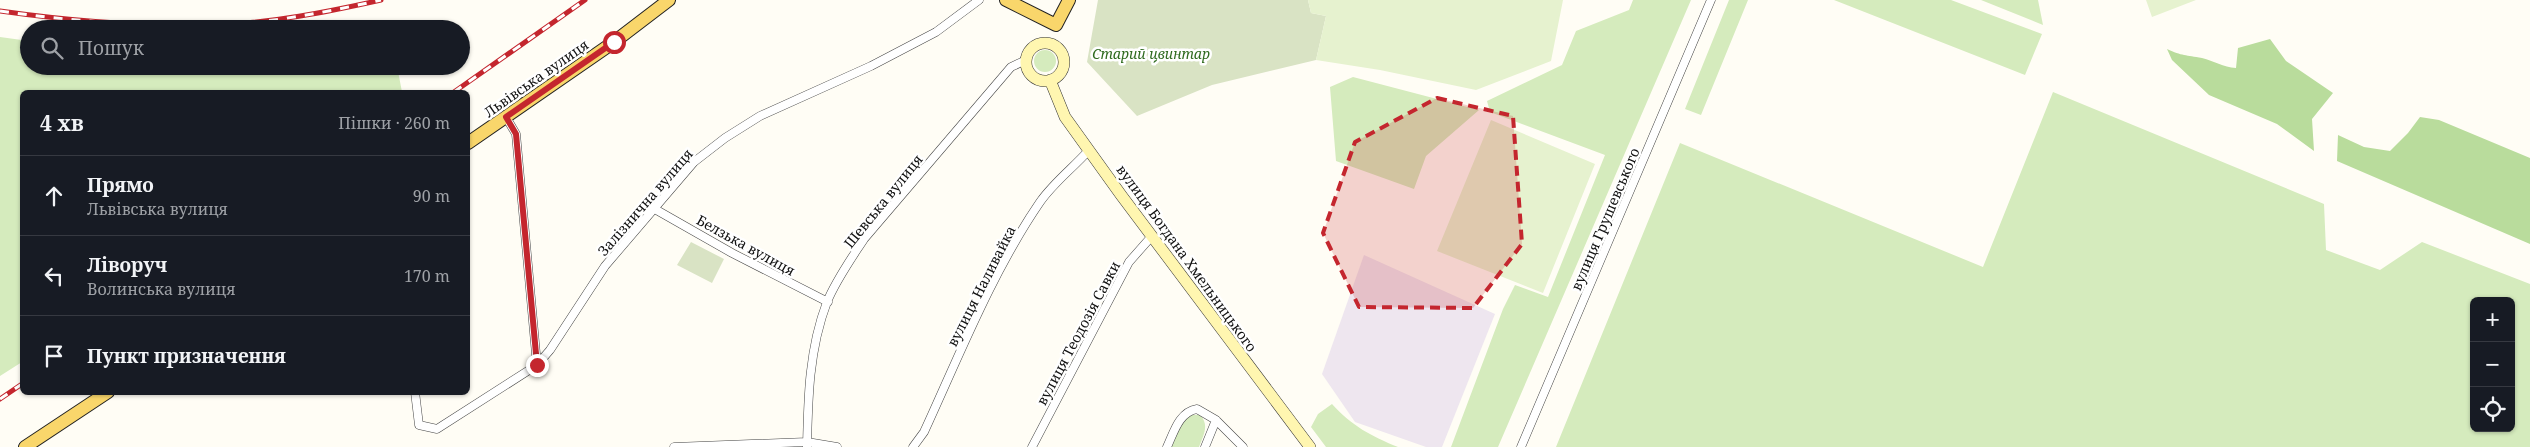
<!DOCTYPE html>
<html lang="uk">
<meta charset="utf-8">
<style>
body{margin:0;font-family:"Noto Serif",serif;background:#242831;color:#f1f3f6}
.controls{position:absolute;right:15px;bottom:15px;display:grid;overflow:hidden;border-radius:8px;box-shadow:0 1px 4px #0004}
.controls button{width:45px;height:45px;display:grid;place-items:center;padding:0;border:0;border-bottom:1px solid #363941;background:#171b24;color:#f1f3f6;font:25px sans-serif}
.stop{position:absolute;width:15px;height:15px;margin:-11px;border:4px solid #c4262e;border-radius:50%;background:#fff}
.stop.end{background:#c4262e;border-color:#fff;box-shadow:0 1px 5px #0008}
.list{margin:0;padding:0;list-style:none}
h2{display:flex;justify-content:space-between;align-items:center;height:65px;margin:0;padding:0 20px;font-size:21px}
h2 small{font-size:16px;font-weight:400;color:#9ea1a6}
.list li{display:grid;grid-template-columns:32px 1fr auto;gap:15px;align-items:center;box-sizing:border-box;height:80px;padding:0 20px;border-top:1px solid #363941}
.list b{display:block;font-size:19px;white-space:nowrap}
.list p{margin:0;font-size:16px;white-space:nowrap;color:#9ea1a6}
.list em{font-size:16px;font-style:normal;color:#9ea1a6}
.icon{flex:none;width:28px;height:28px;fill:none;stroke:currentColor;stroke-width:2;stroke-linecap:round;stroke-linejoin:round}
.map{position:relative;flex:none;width:2530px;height:447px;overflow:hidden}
.search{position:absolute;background:#171b24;box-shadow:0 1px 4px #0004;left:20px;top:20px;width:450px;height:55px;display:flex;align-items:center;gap:12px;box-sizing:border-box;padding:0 18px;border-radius:28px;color:#9ea1a6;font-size:19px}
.panel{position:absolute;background:#171b24;box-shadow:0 1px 4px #0004;left:20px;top:90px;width:450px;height:305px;border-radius:8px}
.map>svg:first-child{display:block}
.industrial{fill:#eee6ef}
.green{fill:#d5ebbd;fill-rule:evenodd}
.forest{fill:#b9dc9c}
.cemetery{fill:#d9e3c4}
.pitch{fill:#e6f2cf}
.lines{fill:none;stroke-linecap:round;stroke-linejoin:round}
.minor-casing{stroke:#444;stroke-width:9}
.secondary-casing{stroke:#333;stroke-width:12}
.primary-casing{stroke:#222;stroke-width:14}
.minor{stroke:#fff;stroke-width:8}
.secondary{stroke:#fff6b0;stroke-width:11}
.primary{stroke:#f9d66b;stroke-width:12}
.rail-casing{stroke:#c4262e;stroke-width:5}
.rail{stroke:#fff;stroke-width:3;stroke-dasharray:9;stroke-linecap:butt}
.route{stroke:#c4262e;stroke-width:6}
.marked{fill:#c4262e;fill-opacity:0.2;stroke:#c4262e;stroke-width:4;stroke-dasharray:10 6;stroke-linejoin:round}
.labels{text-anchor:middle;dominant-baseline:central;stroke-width:5;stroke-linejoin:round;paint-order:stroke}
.park-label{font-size:14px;font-style:italic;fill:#2f6b1f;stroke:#fff}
.street-label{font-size:14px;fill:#111;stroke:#fff}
</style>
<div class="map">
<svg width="2530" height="447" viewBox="0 0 2530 447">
<rect width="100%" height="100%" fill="#fffdf5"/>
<path class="industrial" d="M1364,255L1495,314L1442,447H1426L1355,422L1322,374Z"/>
<path class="green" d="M1633,0H1691L1498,447H1451L1503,309L1515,285L1548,297L1605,155L1490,112L1487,101L1562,65L1576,31L1629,10Z
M1729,0H1748L1701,115L1685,109Z
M1834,0H1951L2042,34L2025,75Z
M1981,0H2038L2043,25Z
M0,37L29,41V66H397L402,92H22V362L0,376Z
M1034 61a11 11 0 1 1 22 0a11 11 0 1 1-22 0Z
M1353,77L1479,110L1426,156L1414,189L1336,161L1330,87Z
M2053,92L2324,204L2326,250L2380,270L2422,242L2530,284V447H1556L1680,143L1983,267ZM2474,301H2511V428H2474Z
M1332,404C1352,426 1371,436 1398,447H1326L1311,427L1318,414Z
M1192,415H1200C1210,425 1203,436 1199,447H1170L1184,420Z"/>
<path class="forest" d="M2270,39L2286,61L2333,93L2312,119L2314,151L2277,124L2209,95L2172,60L2167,49C2182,56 2186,55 2202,58C2214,61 2223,67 2236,68L2238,48Z
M2420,117L2439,120L2530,158V244L2337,161L2338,135L2364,147L2390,151L2408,133Z"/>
<path class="cemetery" d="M1098,0H1308L1311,13L1326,16L1316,60L1212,85L1137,116L1087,62Z
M691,242L724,259L712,283L677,265Z"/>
<path class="pitch" d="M1308,0H1563L1551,61L1476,90L1380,70L1316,60L1326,16L1311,13Z
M2146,0H2196L2152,17Z
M1491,120L1595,164L1543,293L1437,251Z"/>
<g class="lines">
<g class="minor-casing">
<path id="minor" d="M506,117L516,134L537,365
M653,208L732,253L828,302
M415,392L419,425L437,429L537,365L550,350L605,266L694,162L725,138L760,116L871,66L936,32L979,0
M674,447L807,442L837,447
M807,447C808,398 809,349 827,302C836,280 851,259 864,239L1011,67L1026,60
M913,447L924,432C959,356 992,272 1040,202C1054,182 1073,168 1089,150
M1032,447L1129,262L1152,236
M1167,447C1174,432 1179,412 1197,409L1216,420L1243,447
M1205,447L1216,420
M1521,447L1711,0"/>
</g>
<g class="secondary-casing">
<path id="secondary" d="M1026 62a19 19 0 1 1 38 0a19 19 0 1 1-38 0Z
M1050,80L1065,117L1121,195L1310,447"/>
</g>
<g class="primary-casing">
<path id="primary" d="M1006,0L1056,25L1069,0
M468,143L614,42L669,0
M25,447L108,392"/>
</g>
<use href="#minor" class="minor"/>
<use href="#secondary" class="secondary"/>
<use href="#primary" class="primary"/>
<g class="rail-casing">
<path id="rail" d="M0,11C71,21 144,27 216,25C271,23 327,12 381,0
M454,92L585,0
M0,399L22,384"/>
</g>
<use href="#rail" class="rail"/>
</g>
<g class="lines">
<path class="route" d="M537,365L516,134L506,117L614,42"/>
</g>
<path class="marked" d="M1437,98L1513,116L1522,244L1473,308L1359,307L1323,233L1355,142Z"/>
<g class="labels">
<g class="park-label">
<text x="1151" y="53">Старий цвинтар</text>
</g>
<g class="street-label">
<text transform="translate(536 78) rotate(-35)">Львівська вулиця</text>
<text transform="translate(883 201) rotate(-51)">Шевська вулиця</text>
<text transform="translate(645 202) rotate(-49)">Залізнична вулиця</text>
<text transform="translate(1605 219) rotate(-67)">вулиця Грушевського</text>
<text transform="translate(746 245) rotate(29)">Белзька вулиця</text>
<text transform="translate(1187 258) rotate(54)">вулиця Богдана Хмельницького</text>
<text transform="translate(981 286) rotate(-63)">вулиця Наливайка</text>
<text transform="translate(1078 333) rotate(-62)">вулиця Теодозія Савки</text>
</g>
</g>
</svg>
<div class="controls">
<button>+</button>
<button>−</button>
<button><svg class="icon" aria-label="locate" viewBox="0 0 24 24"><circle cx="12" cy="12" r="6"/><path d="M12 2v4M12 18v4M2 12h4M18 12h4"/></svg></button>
</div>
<div class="stop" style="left:614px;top:42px"></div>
<div class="stop end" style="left:537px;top:365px"></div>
<div class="search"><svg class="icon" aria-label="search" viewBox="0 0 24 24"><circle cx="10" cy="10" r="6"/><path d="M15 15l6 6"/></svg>Пошук</div>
<section class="panel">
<h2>4 хв<small>Пішки · 260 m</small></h2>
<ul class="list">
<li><svg class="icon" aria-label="ahead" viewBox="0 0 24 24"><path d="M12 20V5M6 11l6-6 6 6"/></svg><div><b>Прямо</b><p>Львівська вулиця</p></div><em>90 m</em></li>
<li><svg class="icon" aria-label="left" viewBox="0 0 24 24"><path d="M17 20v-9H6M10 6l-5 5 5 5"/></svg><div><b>Ліворуч</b><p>Волинська вулиця</p></div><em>170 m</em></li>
<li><svg class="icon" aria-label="arrive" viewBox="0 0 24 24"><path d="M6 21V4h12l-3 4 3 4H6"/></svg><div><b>Пункт призначення</b></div></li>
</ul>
</section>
</div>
